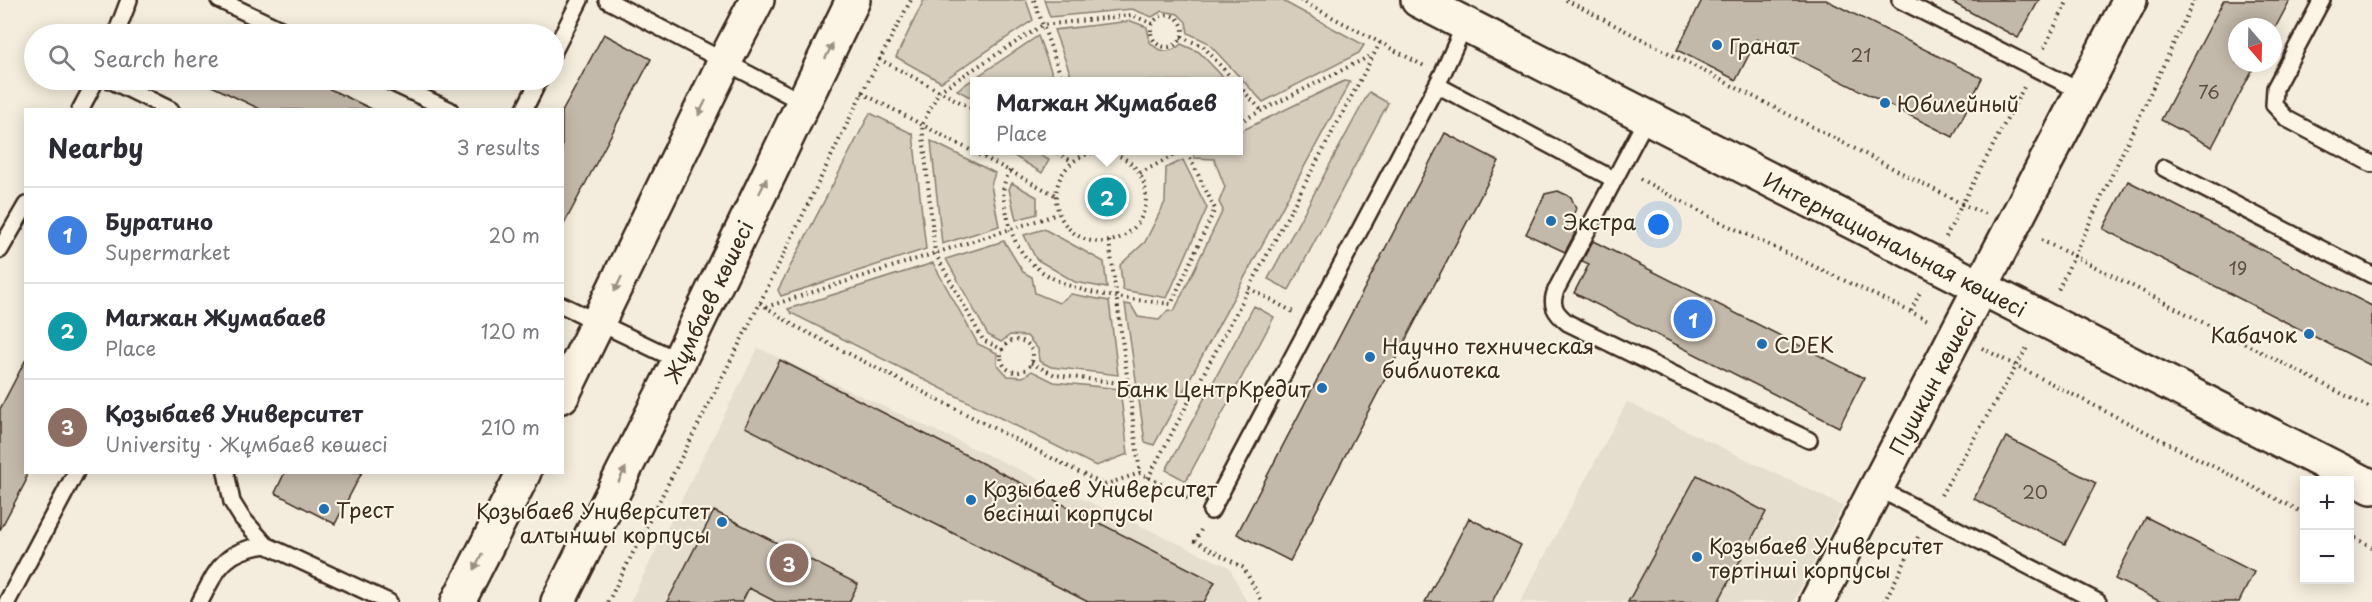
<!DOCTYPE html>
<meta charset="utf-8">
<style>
body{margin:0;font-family:"Playpen Sans",sans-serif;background:#f2f2f3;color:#2b2b33}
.controls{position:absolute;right:18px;bottom:18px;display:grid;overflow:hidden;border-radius:0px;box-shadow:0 3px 15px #0003}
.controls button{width:54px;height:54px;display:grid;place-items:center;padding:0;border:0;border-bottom:2px solid #e1e1e2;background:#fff;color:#2b2b33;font:30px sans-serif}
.compass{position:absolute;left:2228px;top:18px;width:54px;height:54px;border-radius:50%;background:#fff;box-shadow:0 3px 15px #0003;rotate:160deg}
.you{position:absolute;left:1659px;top:225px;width:21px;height:21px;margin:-15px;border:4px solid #fff;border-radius:50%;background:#1a73e8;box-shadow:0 0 0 9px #1a73e833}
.badge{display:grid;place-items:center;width:39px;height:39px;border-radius:50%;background:#0b8043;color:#fff;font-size:20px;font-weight:700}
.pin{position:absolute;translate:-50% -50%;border:3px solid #fff;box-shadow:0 2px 6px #0006}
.popup{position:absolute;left:970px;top:77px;width:273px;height:78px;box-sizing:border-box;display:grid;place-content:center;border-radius:0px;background:#fff;filter:drop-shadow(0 2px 4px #0005);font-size:20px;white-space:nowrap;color:#7c7c81}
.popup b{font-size:22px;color:#2b2b33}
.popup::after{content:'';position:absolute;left:50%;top:100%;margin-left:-12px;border:12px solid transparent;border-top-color:#fff}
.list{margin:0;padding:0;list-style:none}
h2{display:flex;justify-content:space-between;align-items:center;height:78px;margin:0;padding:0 24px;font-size:26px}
h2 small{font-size:20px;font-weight:400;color:#7c7c81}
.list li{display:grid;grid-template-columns:39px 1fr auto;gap:18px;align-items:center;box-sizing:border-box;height:96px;padding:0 24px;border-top:2px solid #e1e1e2}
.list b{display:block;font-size:22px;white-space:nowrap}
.list p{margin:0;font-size:20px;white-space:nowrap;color:#7c7c81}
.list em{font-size:20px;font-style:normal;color:#7c7c81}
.icon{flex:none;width:33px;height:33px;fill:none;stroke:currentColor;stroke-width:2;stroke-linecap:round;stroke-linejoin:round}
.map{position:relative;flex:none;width:2372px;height:602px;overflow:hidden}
.search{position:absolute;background:#fff;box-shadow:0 3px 15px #0003;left:24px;top:24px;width:540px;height:66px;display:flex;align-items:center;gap:15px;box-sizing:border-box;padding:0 21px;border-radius:33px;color:#7c7c81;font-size:22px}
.panel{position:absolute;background:#fff;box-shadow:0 3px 15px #0003;left:24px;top:108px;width:540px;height:366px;border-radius:0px}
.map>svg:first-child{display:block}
.built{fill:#e5ddce}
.green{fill:#d6cdbd;stroke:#887c6e;stroke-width:1.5}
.building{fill:#c3b9aa;stroke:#3b2a1e;stroke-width:1.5}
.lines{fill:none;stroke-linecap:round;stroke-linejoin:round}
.lane-casing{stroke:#3b2a1e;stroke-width:20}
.secondary-casing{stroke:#3b2a1e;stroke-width:38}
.path{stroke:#3b2a1e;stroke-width:4;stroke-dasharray:1.5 4.5;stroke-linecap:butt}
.lane{stroke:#fcf5e5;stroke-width:15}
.secondary{stroke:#fcf5e5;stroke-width:33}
.oneway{fill:#9c9082}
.poi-dot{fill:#1f6fb2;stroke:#fcf5e5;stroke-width:2}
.labels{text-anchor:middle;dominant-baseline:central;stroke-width:4.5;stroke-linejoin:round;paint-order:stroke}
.number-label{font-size:18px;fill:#5d4e41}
.poi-label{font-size:21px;fill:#3b2a1e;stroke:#fcf5e5;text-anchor:start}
.street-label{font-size:21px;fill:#3b2a1e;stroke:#fcf5e5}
</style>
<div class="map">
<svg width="2372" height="602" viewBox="0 0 2372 602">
<rect width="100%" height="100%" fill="#f4eddd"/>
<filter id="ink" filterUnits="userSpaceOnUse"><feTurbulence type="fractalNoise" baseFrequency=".0167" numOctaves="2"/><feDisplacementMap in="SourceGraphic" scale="12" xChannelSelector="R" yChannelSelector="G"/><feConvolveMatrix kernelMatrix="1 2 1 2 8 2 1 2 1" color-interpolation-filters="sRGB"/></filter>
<g filter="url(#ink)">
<path class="built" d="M758,348L1229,567L1247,602H630Z
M1627,402L1843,506L1793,602H1520Z"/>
<path class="green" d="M924,0H1026L1033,20L941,82L896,57Z
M1044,0H1281L1364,45L1359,53L1263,102L1207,42L1188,33L1186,22L1178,14L1162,11L1152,17L1132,9L1050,17Z
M1131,21L1147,27L1150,42C1159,53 1171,54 1181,44L1199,52L1227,81H1073L1054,30Z
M1038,36L1055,81L975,82V100L957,90Z
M1344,81L1350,82L1154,445L1145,442L1125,304L1131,305L1138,317L1159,320L1168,310L1174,311L1223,210L1219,202L1225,187L1214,159L1195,158L1193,154L1200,151L1239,150V132Z
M1369,92L1388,103L1289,290L1268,279Z
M870,113L913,134L926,249L781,296L778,290Z
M931,141L995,173L991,185L999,226L942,244Z
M1006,151H1032L1049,160L1042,173Z
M1183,160L1207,208L1167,298L1123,290L1120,265L1145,242L1165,202L1166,168Z
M1012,183L1037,197V214L1016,220L1009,189Z
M1044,229L1104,262L1107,288L1075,282L1036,259L1024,235Z
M1004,241L1023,272L1032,277L1035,293L1059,303L1071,294L1109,301L1118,375L1051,367L1039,361L1038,349L1027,336L1010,335L1001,342L988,335L946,259Z
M933,263L978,344L997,353V364L1008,376L1023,377L1032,371L1054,382L1120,389L1128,454L1096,466L791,313L788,309Z
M1254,306L1274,317L1186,481L1166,470Z"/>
<path class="building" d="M1702,0H1826L1982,78L1953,137L1757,39L1736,80L1677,50Z
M1948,0H2039L2018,38Z
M2224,0H2290L2273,32V27H2237V63H2256L2212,147L2161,120Z
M604,34L651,59L562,228V112Z
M199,80H311L374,110H262Z
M1445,133L1499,161L1290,561L1237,534Z
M2128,181L2372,306V366L2103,229Z
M1558,191L1571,197L1576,209L1566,228L1575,233L1565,252L1526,234L1545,194Z
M1593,241L1864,378L1839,427L1574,293L1589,264L1582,261Z
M26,359V481L0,530V409Z
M780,360L1215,582L1204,602H1088L745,427Z
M2006,437L2096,483L2065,544L1974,499Z
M285,472H362L335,524L275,493Z
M1697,475L1766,512L1718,602H1628Z
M714,511L858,584L849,602H776L749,588L742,602H667Z
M2146,517L2254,572L2239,602H2161L2115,579Z
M1469,518L1521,545L1492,602H1425Z"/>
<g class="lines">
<g class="lane-casing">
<path id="lane" d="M219,0L291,34
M607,0L804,103
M1900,0L2082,92
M2322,0L2275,88L2274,105L2287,119L2372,164
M116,34L129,0
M554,51L580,0
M110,80L171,110
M386,80L450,110
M1437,85L1613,179
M80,110L96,80
M524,110L539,80
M1648,116L1557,288C1549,304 1555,313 1568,323L1809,440
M2164,168L2372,275
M0,250L26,205
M562,305L679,361
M226,472L232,502L242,518L266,545L389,602
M1877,488L2098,602
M1211,511L1442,75L1465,24
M7,602L76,472
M200,602C218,567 224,551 266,545"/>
</g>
<g class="secondary-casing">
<g id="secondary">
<path id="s1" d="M1418,0L2372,487"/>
<path d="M562,396L724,63L757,0"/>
<path d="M458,602L524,472"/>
<path id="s2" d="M558,602L679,361L853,0"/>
<path id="s3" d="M1817,602L2130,0"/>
</g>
</g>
<path class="path" d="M1034,0L1063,82
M1300,0L1424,66
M1566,0L1962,204L2024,87
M2194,0L2074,256L2372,409
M1151 31a16 16 0 1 1 32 0a16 16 0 1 1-32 0Z
M1181,37L1203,46L1235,82
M2044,48L2068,0
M879,59L975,110
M1239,86L1262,111
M862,93L1055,195
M1239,122L1372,55
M1052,150L1072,161
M1056 197a45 45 0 1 1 90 0a45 45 0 1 1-90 0Z
M984,157L988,150
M1010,171C999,190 1004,198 1008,219C1023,294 1110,296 1171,304L1215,209L1186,150
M1140,173L1184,150
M1640,179L1712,218L1930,321
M1946,237L1962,204L1985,214
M2041,240L2074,256L2057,292
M1109,241L1140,473
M1249,288L1293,312
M760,303L793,325L1104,485L1140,473L1191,500
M766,307L1058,214
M1911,311L1921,290
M1001 356a16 16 0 1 1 32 0a16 16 0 1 1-32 0Z
M1982,348L2304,513
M1003,350L983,340L935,253L922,125L939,91L1043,25L1132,15L1153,24
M1031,363L1055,375L1128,384
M1148,478L1380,43
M1941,495L2028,346
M1201,530L1195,541L1244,568L1262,602
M2350,535L2372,547
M608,602L760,303L862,93L911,0
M1884,602L1920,533"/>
<use href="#lane" class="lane"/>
<use href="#secondary" class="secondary"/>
</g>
<defs><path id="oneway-solid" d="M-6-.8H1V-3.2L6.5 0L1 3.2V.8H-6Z" transform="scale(1.5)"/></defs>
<g class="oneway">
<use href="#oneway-solid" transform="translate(829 51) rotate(-64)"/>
<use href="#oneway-solid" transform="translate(702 108) rotate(116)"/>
<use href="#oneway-solid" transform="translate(763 186) rotate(-64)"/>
<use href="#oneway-solid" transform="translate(618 284) rotate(116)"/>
<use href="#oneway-solid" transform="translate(622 475) rotate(-63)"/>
<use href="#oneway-solid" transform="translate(478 562) rotate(117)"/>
</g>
</g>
<g class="poi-dot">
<circle cx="1717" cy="45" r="6"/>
<circle cx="1885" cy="103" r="6"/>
<circle cx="1551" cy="221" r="6"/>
<circle cx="2309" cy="334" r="6"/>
<circle cx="1762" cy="344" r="6"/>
<circle cx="1370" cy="357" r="6"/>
<circle cx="1322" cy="388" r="6"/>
<circle cx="971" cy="500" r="6"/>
<circle cx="324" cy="509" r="6"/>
<circle cx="722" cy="522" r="6"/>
<circle cx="1697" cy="557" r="6"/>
</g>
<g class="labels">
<g class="number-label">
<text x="1861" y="54">21</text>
<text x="2209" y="91">76</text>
<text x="2238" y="267">19</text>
<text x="2035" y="491">20</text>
</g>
<g class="poi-label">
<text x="1729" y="45">Гранат</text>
<text x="1897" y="103">Юбилейный</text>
<text x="1563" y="221">Экстра</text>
<text x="2297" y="334" text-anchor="end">Кабачок</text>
<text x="1774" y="344">CDEK</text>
<text x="1382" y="345">Научно техническая<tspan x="1382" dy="24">библиотека</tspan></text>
<text x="1310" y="388" text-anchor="end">Банк ЦентрКредит</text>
<text x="983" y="488">Қозыбаев Университет<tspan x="983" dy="24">бесінші корпусы</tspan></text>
<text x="336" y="509">Трест</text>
<text x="710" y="510" text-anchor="end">Қозыбаев Университет<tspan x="710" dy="24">алтыншы корпусы</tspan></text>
<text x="1709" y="545">Қозыбаев Университет<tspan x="1709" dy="24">төртінші корпусы</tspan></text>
</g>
<g class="street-label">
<text stroke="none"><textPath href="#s1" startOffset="536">Интернациональная көшесі</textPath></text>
<text stroke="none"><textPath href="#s2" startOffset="336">Жұмбаев көшесі</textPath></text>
<text stroke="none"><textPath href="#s3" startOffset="249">Пушкин көшесі</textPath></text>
</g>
</g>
</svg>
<div class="controls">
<button>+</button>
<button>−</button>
</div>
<svg class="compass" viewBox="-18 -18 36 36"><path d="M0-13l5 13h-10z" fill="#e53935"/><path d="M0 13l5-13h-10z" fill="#7c7c81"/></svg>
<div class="you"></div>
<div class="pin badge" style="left:1693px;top:319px;background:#3f7fe0">1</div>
<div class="pin badge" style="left:1107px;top:197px;background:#0f9aa8">2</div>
<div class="popup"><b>Магжан Жумабаев</b>Place</div>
<div class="pin badge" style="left:789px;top:563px;background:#8d6e63">3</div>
<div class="search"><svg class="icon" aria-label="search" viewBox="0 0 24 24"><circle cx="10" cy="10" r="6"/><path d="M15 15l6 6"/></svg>Search here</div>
<section class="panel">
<h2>Nearby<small>3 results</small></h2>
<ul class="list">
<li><span class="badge" style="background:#3f7fe0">1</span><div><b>Буратино</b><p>Supermarket</p></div><em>20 m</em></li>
<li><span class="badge" style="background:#0f9aa8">2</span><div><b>Магжан Жумабаев</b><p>Place</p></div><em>120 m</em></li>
<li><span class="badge" style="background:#8d6e63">3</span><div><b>Қозыбаев Университет</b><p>University · Жұмбаев көшесі</p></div><em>210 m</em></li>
</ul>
</section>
</div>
